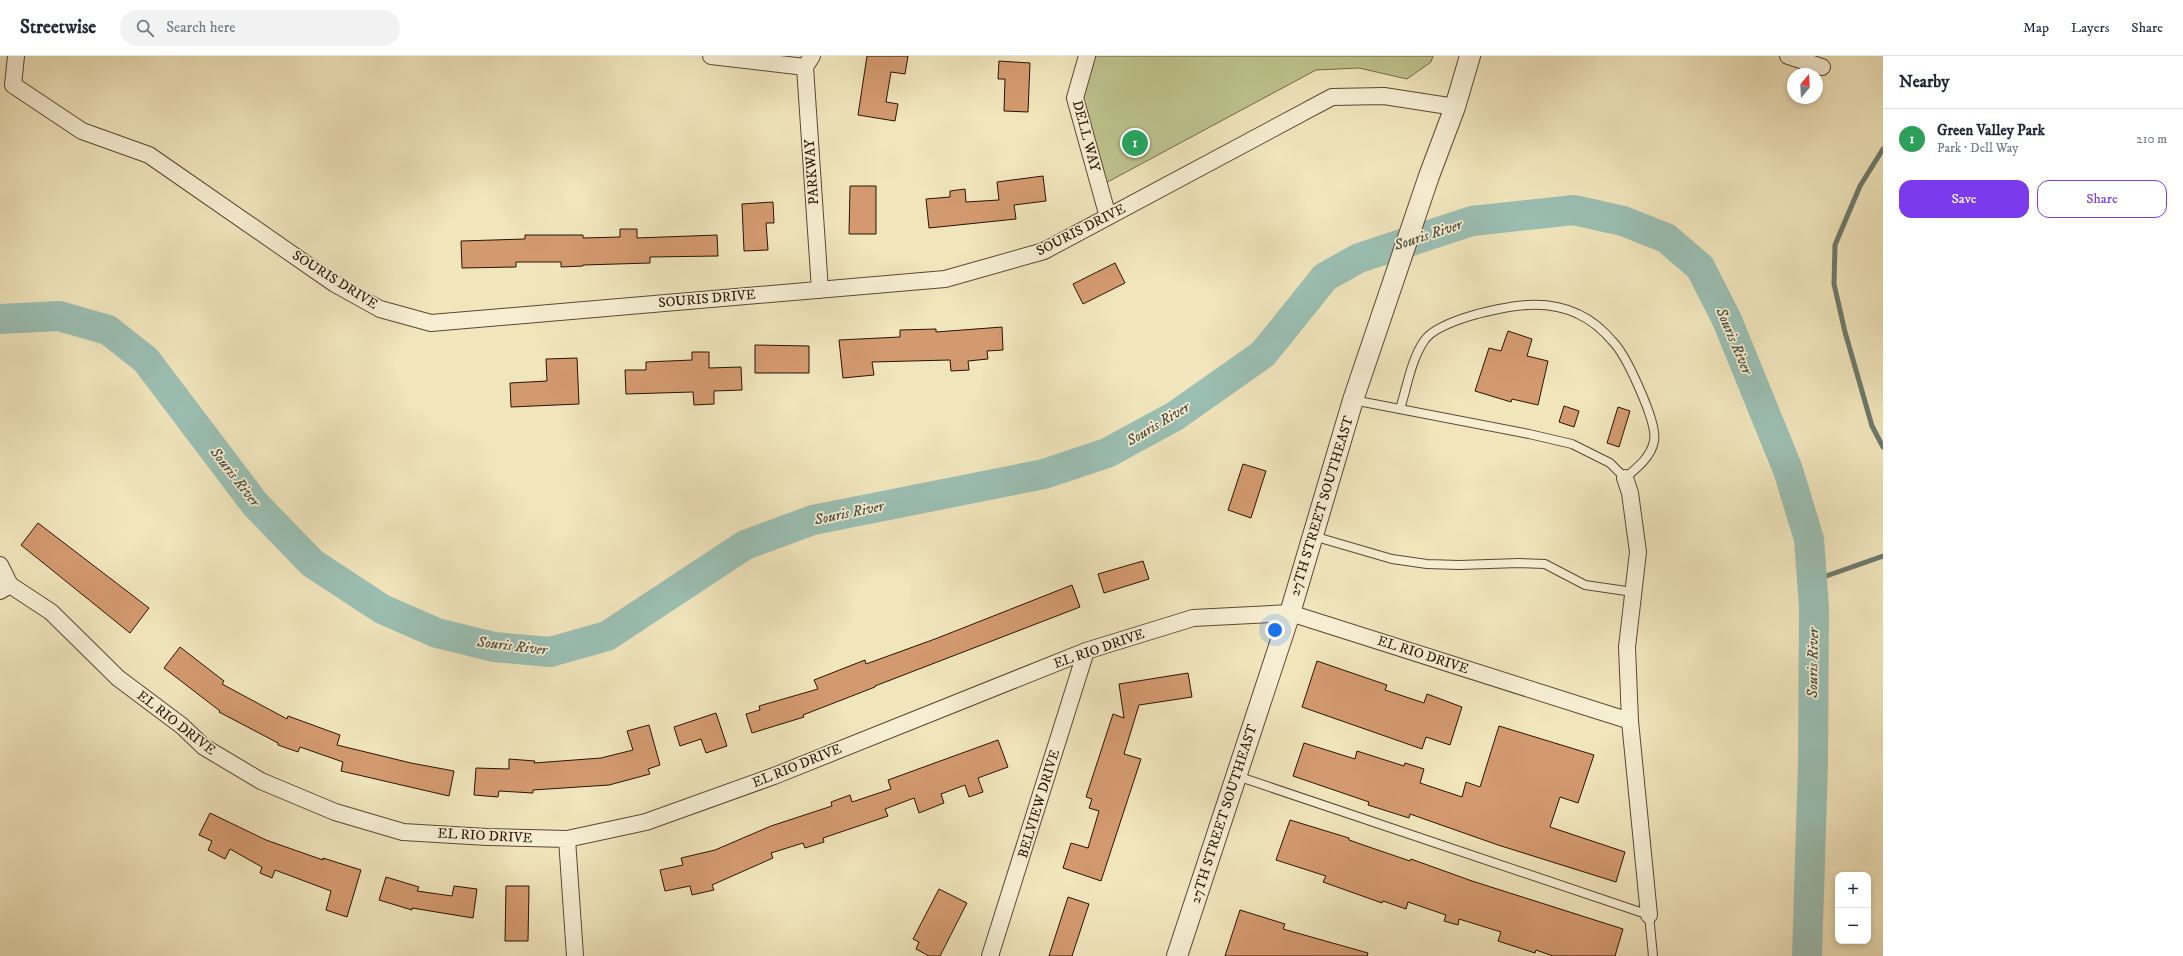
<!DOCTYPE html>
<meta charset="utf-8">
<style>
body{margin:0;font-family:"IM FELL DW Pica",serif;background:#f2f2f3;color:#1f2937}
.controls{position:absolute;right:12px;bottom:12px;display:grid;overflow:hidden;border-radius:8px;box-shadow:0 2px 6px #0003}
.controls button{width:36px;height:36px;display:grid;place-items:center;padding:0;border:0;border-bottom:1px solid #e0e1e3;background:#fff;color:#1f2937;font:20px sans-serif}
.compass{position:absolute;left:1787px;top:12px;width:36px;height:36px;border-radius:50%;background:#fff;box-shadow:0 2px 6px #0003;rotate:18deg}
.you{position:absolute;left:1275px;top:574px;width:14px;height:14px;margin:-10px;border:3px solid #fff;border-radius:50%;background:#1a73e8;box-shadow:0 0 0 6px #1a73e833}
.badge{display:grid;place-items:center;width:26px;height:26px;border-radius:50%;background:#7c3aed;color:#fff;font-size:13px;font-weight:700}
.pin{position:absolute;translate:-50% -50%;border:2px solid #fff;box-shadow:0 1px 4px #0006}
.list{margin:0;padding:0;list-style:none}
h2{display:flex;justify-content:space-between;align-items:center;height:52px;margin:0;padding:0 16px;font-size:17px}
h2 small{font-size:13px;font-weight:400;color:#747a83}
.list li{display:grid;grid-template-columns:26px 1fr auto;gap:12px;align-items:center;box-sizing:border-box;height:60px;padding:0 16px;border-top:1px solid #e0e1e3}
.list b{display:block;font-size:15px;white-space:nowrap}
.list p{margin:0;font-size:13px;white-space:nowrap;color:#747a83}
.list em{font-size:13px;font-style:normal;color:#747a83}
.actions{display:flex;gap:8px;padding:12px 16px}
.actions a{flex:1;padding:9px 0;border:1px solid #7c3aed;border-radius:12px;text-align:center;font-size:14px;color:#7c3aed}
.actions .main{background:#7c3aed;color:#fff}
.icon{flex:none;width:22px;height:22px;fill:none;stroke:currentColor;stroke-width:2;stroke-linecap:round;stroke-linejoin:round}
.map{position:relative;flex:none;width:1883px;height:900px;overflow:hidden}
header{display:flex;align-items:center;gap:24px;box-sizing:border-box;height:56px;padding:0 20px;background:#fff;border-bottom:1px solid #e0e1e3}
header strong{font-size:19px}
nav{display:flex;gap:22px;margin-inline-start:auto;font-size:14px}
.search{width:280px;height:36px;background:#f2f2f3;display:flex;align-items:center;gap:10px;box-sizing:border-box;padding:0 14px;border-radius:22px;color:#747a83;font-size:15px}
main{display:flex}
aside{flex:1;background:#fff}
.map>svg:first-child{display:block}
.green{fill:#bec38e;stroke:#736c49}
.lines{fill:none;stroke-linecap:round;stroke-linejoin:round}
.stream{stroke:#6d7b6d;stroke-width:5}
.river{stroke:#9bbfb3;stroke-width:30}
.building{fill:#d49a6f;stroke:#281404}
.service-casing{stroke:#5a4832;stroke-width:10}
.minor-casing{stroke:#5a4832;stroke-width:18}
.tertiary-casing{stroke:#5a4832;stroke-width:22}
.service{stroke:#f6eed3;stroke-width:8}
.minor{stroke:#f6eed3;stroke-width:16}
.tertiary{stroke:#f6eed3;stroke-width:20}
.labels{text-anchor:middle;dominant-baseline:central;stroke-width:3.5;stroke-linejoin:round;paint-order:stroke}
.street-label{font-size:14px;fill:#281404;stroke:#f6eed3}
.water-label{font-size:15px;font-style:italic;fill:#505041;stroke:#f6eed3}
</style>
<header>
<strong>Streetwise</strong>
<div class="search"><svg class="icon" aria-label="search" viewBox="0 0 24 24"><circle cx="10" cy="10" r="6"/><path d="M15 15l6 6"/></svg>Search here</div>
<nav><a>Map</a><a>Layers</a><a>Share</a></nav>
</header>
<main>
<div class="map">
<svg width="1883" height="900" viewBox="0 0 1883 900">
<rect width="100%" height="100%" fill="#f1e5bc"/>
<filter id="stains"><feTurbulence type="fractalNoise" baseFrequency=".005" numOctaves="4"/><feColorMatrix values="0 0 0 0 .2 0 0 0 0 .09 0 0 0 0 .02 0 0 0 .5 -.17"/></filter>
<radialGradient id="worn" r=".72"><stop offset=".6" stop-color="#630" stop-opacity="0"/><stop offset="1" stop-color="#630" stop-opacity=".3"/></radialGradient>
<path class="green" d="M1094,0H1433L1431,6L1407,23L1359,12L1316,14L1102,129L1078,44Z"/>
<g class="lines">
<path class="stream" d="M1883,93L1860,130L1835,189L1834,228L1845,276L1872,370L1883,391
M1812,525L1883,500"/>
<path class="river" d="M0,263L59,260L108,274L146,304L255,448L312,507L382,553L437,577L494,591L550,596L607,580L745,489L813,464L1044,418L1107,397L1175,360L1263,298L1325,221L1359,202L1472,165L1574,154L1623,165L1666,182L1700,211L1727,264L1788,414L1809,483L1814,551L1813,708L1807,900"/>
</g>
<path class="building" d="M867,0H908L905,18L891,16L886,46L898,48L895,65L858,59Z
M999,5L1030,7L1028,56L1004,55L1005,23H998Z
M1043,120L1046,145L1014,149L1016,163L929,172L926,143L950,141V135L965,133L966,146L999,144L997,126Z
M850,130H876V178H849Z
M773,146L774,167H766L768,194L744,195L742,148Z
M620,173H637V182L717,179L718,200L650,201V207L583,209V210L561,211V206H516V211L462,212L461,185L525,183V179H583V182L620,181Z
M1115,207L1125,227L1083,248L1073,228Z
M1002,271L1003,294L987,295L988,303L968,305L969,314L951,315L950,304L872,306L874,319L843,322L839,284L900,281V274L936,273V276Z
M1508,275L1532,283L1527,300L1548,305L1538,349L1512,343L1511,346L1475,335L1489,292L1501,295Z
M755,289L809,290V317H755Z
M692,296H709V312L741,311L742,334L714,335V348L694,349L693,336L626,338L625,314H646V306L692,304Z
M577,302L579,348L511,351L510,327L547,325L546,303Z
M1564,350L1579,355L1574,371L1559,366Z
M1618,351L1630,355L1619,391L1607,387Z
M1243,408L1266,415L1251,462L1228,454Z
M38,467L149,552L130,577L21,489Z
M1143,505L1149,523L1104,537L1098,518Z
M1072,529L1080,551L875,630V631L803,659L804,661L752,677L746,658L760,654L759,650L818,633L814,624L865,604L866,608L935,583Z
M180,591L224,625L222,628L287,663L288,660L340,679L337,689L411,707L454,715L449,740L341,715L343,706L300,691L298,696L278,689V687L219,656L220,655L164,612Z
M1317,605L1387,629L1385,634L1424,647L1427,638L1462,651L1450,689L1426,681L1422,693L1302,651Z
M1188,617L1192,641L1139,649L1124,698L1141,703L1101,825L1063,812L1071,787L1088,792L1094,772L1099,755L1089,752L1092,743L1086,741L1113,658L1124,662L1119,628Z
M716,657L727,690L706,697L701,683L680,690L674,671Z
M649,669L660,709L648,713L650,718L609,729L533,734V737L499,735L498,741L474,739L476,712L509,713V703L535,705L534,707L601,702L633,694L627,675Z
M1499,670L1594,699L1578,747L1560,741L1550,771L1625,796L1616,826L1498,789L1410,758L1409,762L1368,749L1369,746L1293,720L1304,687L1355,703L1357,695L1404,710L1405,707L1424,713L1420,727L1462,741L1466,726L1480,731Z
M998,684L1008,711L978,722L983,736L969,741L965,729L941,738L944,747L919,757L914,742L885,753L888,760L823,782L824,786L805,792L803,787L771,797L773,802L712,829L714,834L692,839L690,830L665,835L660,814L683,809L681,802L715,794L771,770L832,750L831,746L850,739L852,746L891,733L888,724Z
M210,757L266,784L323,804V802L361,814L347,861L326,854L331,835L275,814L272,822L260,817L262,811L230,793L225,803L208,794L212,785L199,779Z
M1290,764L1349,782V784L1372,792L1410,805L1411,803L1472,825L1623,873L1615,900H1553L1536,894L1535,897L1498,885L1501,876L1459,863L1458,869L1444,865L1446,859L1408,846L1406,853L1383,845L1382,847L1323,826L1326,820L1276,804Z
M386,821L419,831L417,835L452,840L454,830L477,833L473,862L412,852V854L379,844Z
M506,830H529L528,885H505Z
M939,833L967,847L940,900H929L916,893L919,886L913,883Z
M1068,841L1089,848L1072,900H1049Z
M1240,854L1285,868L1283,873L1368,897L1367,900H1225Z"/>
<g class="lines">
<g class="service-casing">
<path id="service" d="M1353,344L1529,378L1572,388L1610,407L1625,422C1637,412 1651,401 1654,385C1658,367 1627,302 1615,288C1605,276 1592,264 1578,258C1545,242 1510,250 1477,258C1463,262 1432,272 1424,285C1411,304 1407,331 1400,353
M1313,480L1392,503L1427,508L1459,509L1519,507L1545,508L1585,529L1633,536
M1237,720L1649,859L1653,900"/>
</g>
<g class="minor-casing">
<path id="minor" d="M711,0L805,11
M812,0L805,11L820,234
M1087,0L1075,42L1108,161
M1788,0L1822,11
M13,29L82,75L149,99L335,228L380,253L431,267L945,223L1044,195L1332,41L1384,40L1455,51
M13,29L16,0
M1625,422L1630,437L1638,496L1627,591L1630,665L1649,859
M0,509L10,529L0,535
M10,529L51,556L118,622L182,670L204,691L261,725L335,756L403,776L487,781L567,783L646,766L774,720L1086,595L1193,562L1290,557L1630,665
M567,783L575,900
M990,900L1086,595"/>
</g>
<g class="tertiary-casing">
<path id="tertiary" d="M1177,900L1290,557L1353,344L1429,120L1455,51L1470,0"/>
</g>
<use href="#service" class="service"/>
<use href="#minor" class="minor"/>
<use href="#tertiary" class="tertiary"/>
</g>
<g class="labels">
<g class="street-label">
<text transform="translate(1086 80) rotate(75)">DELL WAY</text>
<text transform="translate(812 116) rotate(-94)">PARKWAY</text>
<text transform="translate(1081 174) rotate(-27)">SOURIS DRIVE</text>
<text transform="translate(335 224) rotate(32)">SOURIS DRIVE</text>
<text transform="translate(707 243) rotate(-5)">SOURIS DRIVE</text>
<text transform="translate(1322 450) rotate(-73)">27TH STREET SOUTHEAST</text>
<text transform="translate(1099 593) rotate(-19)">EL RIO DRIVE</text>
<text transform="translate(1423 599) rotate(18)">EL RIO DRIVE</text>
<text transform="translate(176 667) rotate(38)">EL RIO DRIVE</text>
<text transform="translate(797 710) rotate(-22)">EL RIO DRIVE</text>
<text transform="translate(1039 748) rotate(-73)">BELVIEW DRIVE</text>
<text transform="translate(1224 758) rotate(-72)">27TH STREET SOUTHEAST</text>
<text transform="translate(485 780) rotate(3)">EL RIO DRIVE</text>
</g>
<g class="water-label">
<text transform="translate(1428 179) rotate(-18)">Souris River</text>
<text transform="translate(1734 285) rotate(67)">Souris River</text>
<text transform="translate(1158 368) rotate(-31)">Souris River</text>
<text transform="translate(235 421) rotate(52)">Souris River</text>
<text transform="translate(849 457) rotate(-12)">Souris River</text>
<text transform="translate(512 590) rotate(7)">Souris River</text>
<text transform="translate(1813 607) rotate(-89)">Souris River</text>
</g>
</g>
<rect width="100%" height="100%" filter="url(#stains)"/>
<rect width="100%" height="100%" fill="url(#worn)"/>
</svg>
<div class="controls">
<button>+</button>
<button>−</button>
</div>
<svg class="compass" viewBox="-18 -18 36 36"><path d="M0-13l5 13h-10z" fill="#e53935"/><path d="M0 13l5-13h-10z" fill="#747a83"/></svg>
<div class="you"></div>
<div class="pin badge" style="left:1135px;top:87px;background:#2e9e5b">1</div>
</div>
<aside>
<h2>Nearby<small></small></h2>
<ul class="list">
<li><span class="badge" style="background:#2e9e5b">1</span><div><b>Green Valley Park</b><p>Park · Dell Way</p></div><em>210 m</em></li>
</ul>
<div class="actions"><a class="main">Save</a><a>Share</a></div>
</aside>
</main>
